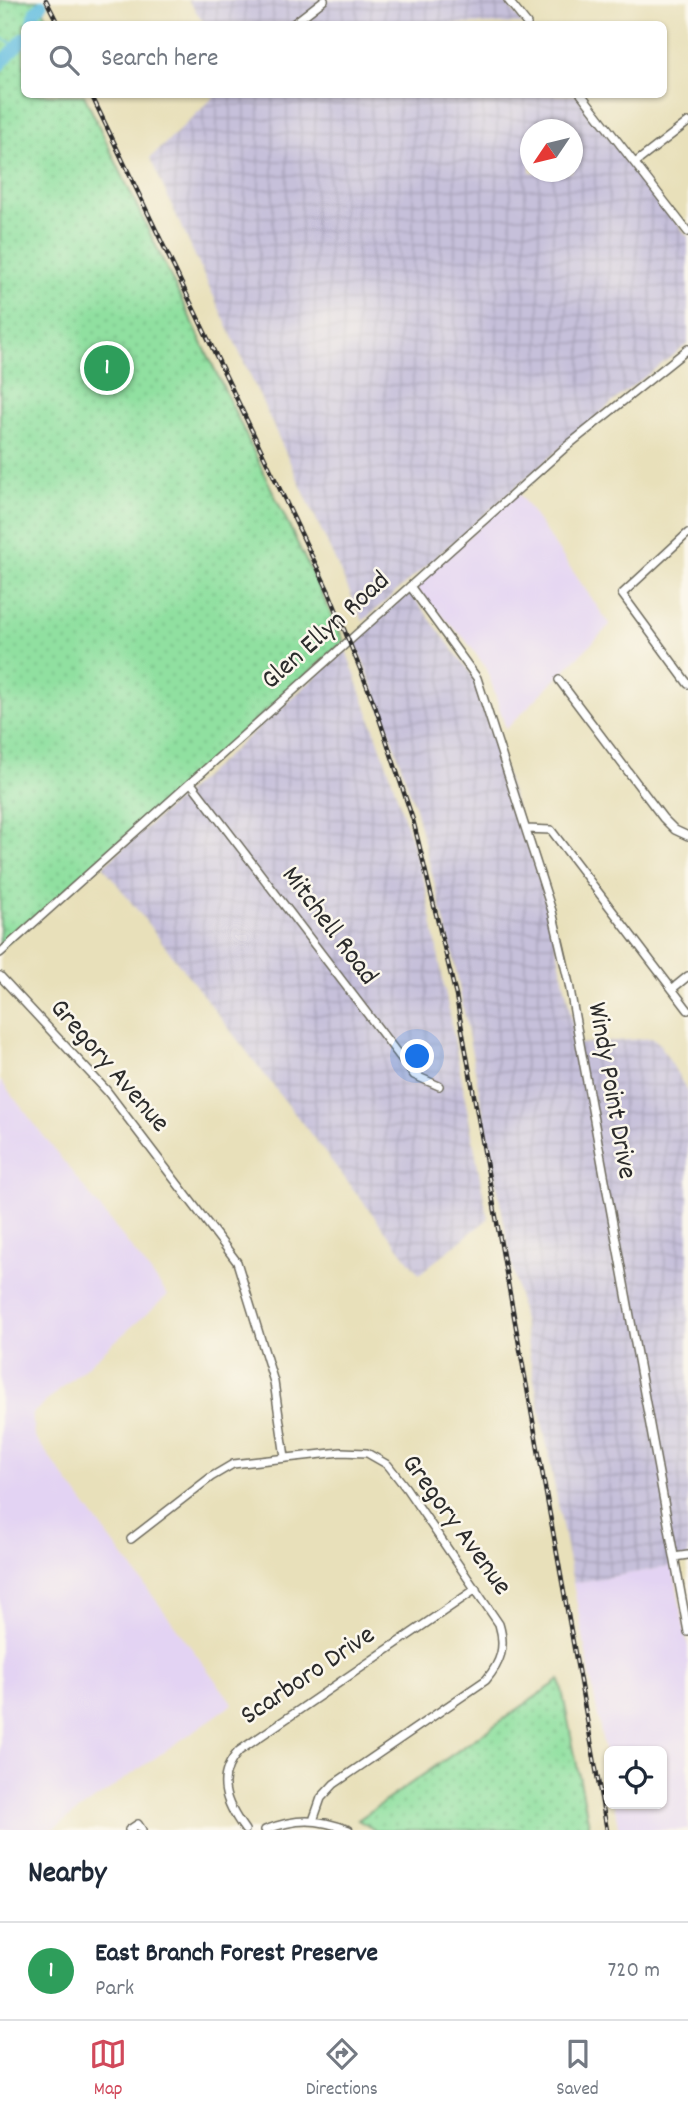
<!DOCTYPE html>
<style>
body{margin:0;font-family:Dekko,sans-serif;background:#f2f2f3;color:#1f2937}
.controls{position:absolute;right:21px;bottom:21px;display:grid;overflow:hidden;border-radius:10px;box-shadow:0 2px 5px #0004}
.controls button{width:63px;height:63px;display:grid;place-items:center;padding:0;border:0;border-bottom:2px solid #e0e1e3;background:#fff;color:#1f2937;font:35px sans-serif}
.compass{position:absolute;left:520px;top:119px;width:63px;height:63px;border-radius:50%;background:#fff;box-shadow:0 2px 5px #0004;rotate:235deg}
.you{position:absolute;left:418px;top:1057px;width:24px;height:24px;margin:-18px;border:5px solid #fff;border-radius:50%;background:#1a73e8;box-shadow:0 0 0 10px #1a73e833}
.badge{display:grid;place-items:center;width:46px;height:46px;border-radius:50%;background:#d1495b;color:#fff;font-size:23px;font-weight:700}
.pin{position:absolute;translate:-50% -50%;border:4px solid #fff;box-shadow:0 2px 7px #0006}
.list{margin:0;padding:0;list-style:none}
h2{display:flex;justify-content:space-between;align-items:center;height:91px;margin:0;padding:0 28px;font-size:30px}
h2 small{font-size:23px;font-weight:400;color:#747a83}
.list li{display:grid;grid-template-columns:46px 1fr auto;gap:21px;align-items:center;box-sizing:border-box;height:98px;padding:0 28px;border-top:2px solid #e0e1e3}
.list b{display:block;font-size:26px;white-space:nowrap}
.list p{margin:0;font-size:23px;white-space:nowrap;color:#747a83}
.list em{font-size:23px;font-style:normal;color:#747a83}
.icon{flex:none;width:38px;height:38px;fill:none;stroke:currentColor;stroke-width:2;stroke-linecap:round;stroke-linejoin:round}
.map{position:relative;flex:none;width:688px;height:1830px;overflow:hidden}
.search{position:absolute;background:#fff;box-shadow:0 2px 5px #0004;left:21px;right:21px;top:21px;height:77px;display:flex;align-items:center;gap:18px;box-sizing:border-box;padding:0 24px;border-radius:10px;color:#747a83;font-size:26px}
.sheet{height:189px;background:#fff}
nav{display:flex;justify-content:space-around;align-items:center;box-sizing:border-box;height:98px;border-top:2px solid #e0e1e3;background:#fff;font-size:19px;color:#747a83}
nav a{display:grid;justify-items:center;gap:4px}
nav .on{color:#d1495b}
.map>svg:first-child{display:block}
.built{fill:#e3d3f3}
.industrial{fill:url(#industrial-grid);fill-rule:evenodd}
.grass{fill:url(#grass-dots);stroke:#5e8666;stroke-width:2}
.lines{fill:none;stroke-linecap:round;stroke-linejoin:round}
.stream{stroke:#61bddf;stroke-width:2}
.river{stroke:#61bddf;stroke-width:12}
.minor-casing{stroke:#6d6a5d;stroke-width:10}
.minor{stroke:#fff;stroke-width:7}
.rail-casing{stroke:#2b2b2b;stroke-width:4.5}
.rail{stroke:#fbf7ec;stroke-width:2;stroke-dasharray:5;stroke-linecap:butt}
.labels{text-anchor:middle;dominant-baseline:central;stroke-width:5;stroke-linejoin:round;paint-order:stroke}
.street-label{font-size:28px;fill:#2b2b2b;stroke:#fbf7ec}
</style>
<div class="map">
<svg width="688" height="1830" viewBox="0 0 688 1830">
<defs>
<pattern id="industrial-grid" width="8" height="8" patternUnits="userSpaceOnUse" patternTransform="scale(1.75)"><rect width="8" height="8" fill="#c6c0da"/><path d="M0 4h8M4 0v8" fill="none" stroke="#aaa5bb"/></pattern>
<pattern id="grass-dots" width="8" height="8" patternUnits="userSpaceOnUse" patternTransform="scale(1.75)"><rect width="8" height="8" fill="#90e0a0"/><path d="M2 2h.1M6 6h.1" fill="none" stroke="#7cc08a" stroke-width="1.8" stroke-linecap="round"/></pattern>
</defs>
<rect width="100%" height="100%" fill="#fbf7ec"/>
<filter id="ink" filterUnits="userSpaceOnUse"><feTurbulence type="fractalNoise" baseFrequency=".0143" numOctaves="2"/><feDisplacementMap in="SourceGraphic" scale="14" xChannelSelector="R" yChannelSelector="G"/><feConvolveMatrix kernelMatrix="1 2 1 2 8 2 1 2 1" color-interpolation-filters="sRGB"/></filter>
<filter id="wash" filterUnits="userSpaceOnUse"><feTurbulence type="fractalNoise" baseFrequency=".00686" numOctaves="4" result="noise"/><feDisplacementMap in="SourceGraphic" scale="28" xChannelSelector="R" yChannelSelector="G"/><feGaussianBlur stdDeviation="1.57" result="paint"/><feColorMatrix in="noise" values="0 0 0 0 0 0 0 0 0 0 0 0 0 0 0 0 0 1.4 0 .05"/><feComposite in="paint" operator="in"/></filter>
<g filter="url(#wash)">
<rect width="100%" height="100%" fill="#e8e0ba"/>
<path class="built" d="M518,492L610,625L506,729L487,669L464,638L413,587Z
M0,1080L168,1295L32,1414L34,1436L233,1704L51,1830H0Z
M673,1566L688,1647V1830H619L614,1804H662V1751H609V1776L573,1583Z"/>
<path class="industrial" d="M188,0H504L523,24H205Z
M216,95H577L688,237V344L621,395L363,621L150,158ZM530,130H572V172H530Z
M409,591L475,679L549,910L577,1044L653,1038L660,1044L688,1092V1561L673,1566L573,1583L453,955L414,804L386,720L354,639Z
M346,650L390,773L425,884L488,1219L419,1274L103,866Z"/>
<path class="grass" d="M0,0H39L50,24H24V94L84,95L344,641L0,949Z
M560,1680L590,1830H375L358,1820Z"/>
<g class="lines">
<path class="stream" d="M0,38L18,45"/>
<path class="river" d="M32,24L35,11L42,5
M0,65L24,38"/>
</g>
</g>
<g filter="url(#ink)">
<g class="lines">
<g class="minor-casing">
<path id="minor" d="M508,0L527,24
M293,24L324,0
M581,94L688,232
M635,163L688,122
M688,533L622,594L688,684
M410,586L477,678L552,911L569,984L688,1632
M559,680L663,818L675,830L688,836
M191,783L414,1075L439,1086
M526,829L551,830L688,1010
M0,953L567,446L688,349
M0,976L107,1091L237,1262L274,1382L285,1457
M672,989L688,976
M131,1539L211,1477L233,1464L341,1452L367,1453L388,1465L406,1488L499,1624C506,1647 501,1662 486,1680L334,1784L321,1798L314,1818
M674,1557L688,1555
M129,1830L138,1824L142,1830
M245,1830C226,1804 214,1778 239,1751L476,1589
M265,1830C296,1818 317,1818 349,1830"/>
</g>
<use href="#minor" class="minor"/>
<g class="rail-casing">
<path id="rail" d="M46,0L58,24
M91,94L329,592L375,706L413,820L456,996L607,1830"/>
</g>
<use href="#rail" class="rail"/>
</g>
</g>
<g class="labels">
<g class="street-label">
<text transform="translate(327 632) rotate(-42)">Glen Ellyn Road</text>
<text transform="translate(328 927) rotate(53)">Mitchell Road</text>
<text transform="translate(108 1067) rotate(49)">Gregory Avenue</text>
<text transform="translate(610 1091) rotate(80)">Windy Point Drive</text>
<text transform="translate(455 1526) rotate(54)">Gregory Avenue</text>
<text transform="translate(309 1677) rotate(-34)">Scarboro Drive</text>
</g>
</g>
</svg>
<div class="controls">
<button><svg class="icon" aria-label="locate" viewBox="0 0 24 24"><circle cx="12" cy="12" r="6"/><path d="M12 2v4M12 18v4M2 12h4M18 12h4"/></svg></button>
</div>
<svg class="compass" viewBox="-18 -18 36 36"><path d="M0-13l5 13h-10z" fill="#e53935"/><path d="M0 13l5-13h-10z" fill="#747a83"/></svg>
<div class="you"></div>
<div class="pin badge" style="left:107px;top:368px;background:#2e9e5b">1</div>
<div class="search"><svg class="icon" aria-label="search" viewBox="0 0 24 24"><circle cx="10" cy="10" r="6"/><path d="M15 15l6 6"/></svg>Search here</div>
</div>
<section class="sheet">
<h2>Nearby<small></small></h2>
<ul class="list">
<li><span class="badge" style="background:#2e9e5b">1</span><div><b>East Branch Forest Preserve</b><p>Park</p></div><em>720 m</em></li>
</ul>
</section>
<nav>
<a class="on"><svg class="icon" aria-label="map" viewBox="0 0 24 24"><path d="M3 6l6-2 6 2 6-2v14l-6 2-6-2-6 2zM9 4v14M15 6v14"/></svg>Map</a>
<a><svg class="icon" aria-label="directions" viewBox="0 0 24 24"><path d="M12 3l9 9-9 9-9-9zM9 14v-3h6M13 9l2 2-2 2"/></svg>Directions</a>
<a><svg class="icon" aria-label="saved" viewBox="0 0 24 24"><path d="M7 4h10v16l-5-4-5 4z"/></svg>Saved</a>
</nav>
